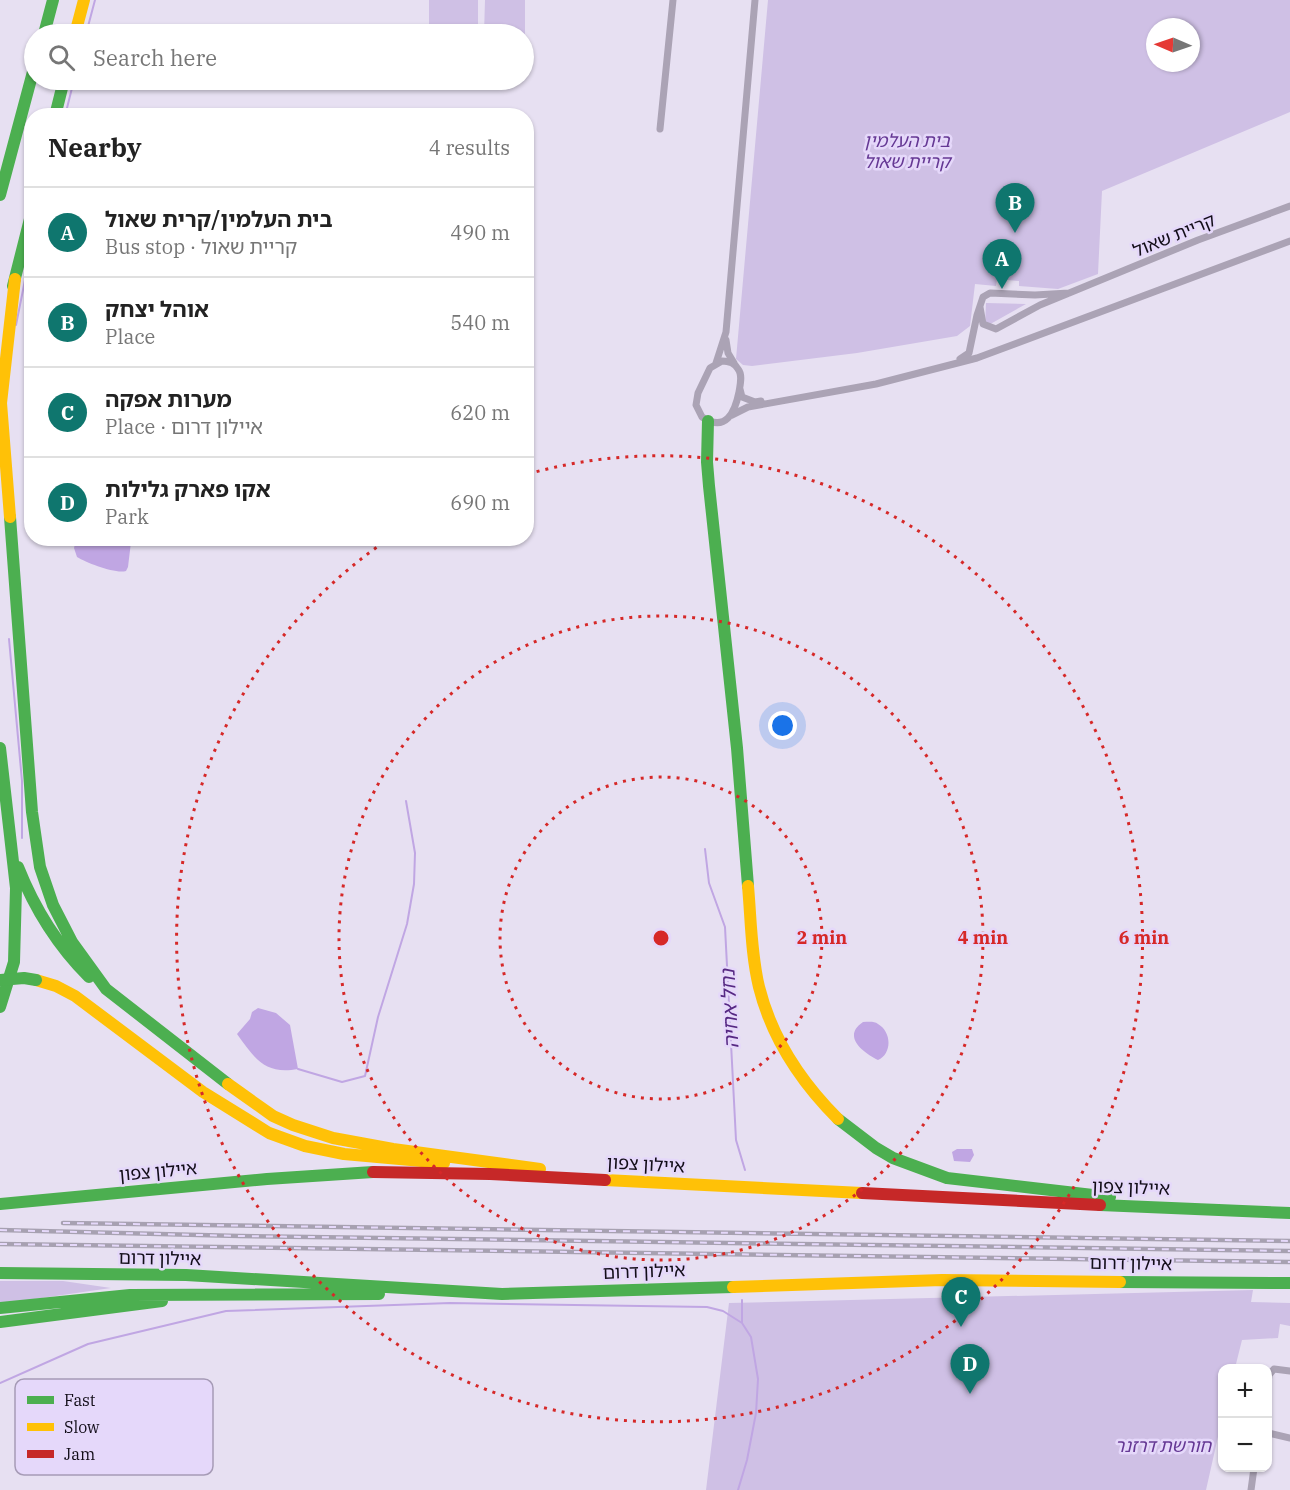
<!DOCTYPE html>
<meta charset="utf-8">
<style>
body{margin:0;font-family:"IBM Plex Serif","Noto Sans Hebrew",serif;background:#f2f2f2;color:#222}
.controls{position:absolute;right:18px;bottom:18px;display:grid;overflow:hidden;border-radius:12px;box-shadow:0 2px 4px #0004}
.controls button{width:54px;height:54px;display:grid;place-items:center;padding:0;border:0;border-bottom:2px solid #e0e0e0;background:#fff;color:#222;font:30px sans-serif}
.compass{position:absolute;left:1146px;top:18px;width:54px;height:54px;border-radius:50%;background:#fff;box-shadow:0 2px 4px #0004;rotate:272deg}
.you{position:absolute;left:783px;top:726px;width:21px;height:21px;margin:-15px;border:4px solid #fff;border-radius:50%;background:#1a73e8;box-shadow:0 0 0 9px #1a73e833}
.badge{display:grid;place-items:center;width:39px;height:39px;border-radius:50%;background:#0f766e;color:#fff;font-size:20px;font-weight:700}
.pin{position:absolute;translate:-50% -50px;filter:drop-shadow(0 2px 3px #0008)}
.pin::after{content:'';position:absolute;top:32px;width:21px;height:18px;background:inherit;clip-path:polygon(0 0,100% 0,50% 100%)}
.list{margin:0;padding:0;list-style:none}
h2{display:flex;justify-content:space-between;align-items:center;height:78px;margin:0;padding:0 24px;font-size:26px}
h2 small{font-size:20px;font-weight:400;color:#767676}
.list li{display:grid;grid-template-columns:39px 1fr auto;gap:18px;align-items:center;box-sizing:border-box;height:90px;padding:0 24px;border-top:2px solid #e0e0e0}
.list b{display:block;font-size:22px;white-space:nowrap}
.list p{margin:0;font-size:20px;white-space:nowrap;color:#767676}
.list em{font-size:20px;font-style:normal;color:#767676}
.icon{flex:none;width:33px;height:33px;fill:none;stroke:currentColor;stroke-width:2;stroke-linecap:round;stroke-linejoin:round}
.map{position:relative;flex:none;width:1290px;height:1490px;overflow:hidden}
.search{position:absolute;background:#fff;box-shadow:0 2px 4px #0004;left:24px;top:24px;width:510px;height:66px;display:flex;align-items:center;gap:15px;box-sizing:border-box;padding:0 21px;border-radius:33px;color:#767676;font-size:22px}
.panel{position:absolute;background:#fff;box-shadow:0 2px 4px #0004;left:24px;top:108px;width:510px;height:438px;border-radius:24px}
.map>svg:first-child{display:block}
.green{fill:#cfc0e5;fill-rule:evenodd}
.water{fill:#c0a6e3}
.lines{fill:none;stroke-linecap:round;stroke-linejoin:round}
.stream{stroke:#c0a6e3;stroke-width:2}
.street{stroke:#aba3b5;stroke-width:7}
.fast{stroke:#4caf50;stroke-width:12}
.slow{stroke:#ffc107;stroke-width:12}
.jam{stroke:#c62828;stroke-width:12}
.rail-casing{stroke:#a7a1b1;stroke-width:4.5}
.rail{stroke:#e5d8fa;stroke-width:2;stroke-dasharray:7;stroke-linecap:butt}
.fast-bridge{stroke:#4caf50;stroke-width:12}
.ring{fill:none;stroke:#d62828;stroke-width:3;stroke-dasharray:3 6}
.labels{text-anchor:middle;dominant-baseline:central;stroke-width:5;stroke-linejoin:round;paint-order:stroke}
.park-label{font-size:18px;font-style:italic;fill:#653894;stroke:#e5d8fa}
.street-label{font-size:18px;fill:#120d18;stroke:#e5d8fa}
.water-label{font-size:20px;font-style:italic;fill:#562883;stroke:#e5d8fa}
.key{fill:#e5d8fa;stroke:#a69bb6;stroke-width:1.5}
.key-label{font-size:16px;fill:#120d18}
.centre{fill:#d62828;stroke:#e5d8fa;stroke-width:3}
.ring-label{font-size:18px;text-anchor:middle;font-weight:bold;fill:#d62828;stroke:#e5d8fa;stroke-width:5;stroke-linejoin:round;paint-order:stroke}
</style>
<div class="map">
<svg width="1290" height="1490" viewBox="0 0 1290 1490">
<rect width="100%" height="100%" fill="#e7e0f2"/>
<path class="green" d="M429,0H478V34H429Z
M485,0H525V38L524,34H484Z
M768,0H1290V112L1102,191L1098,274L1058,289L1019,286V281L997,279L996,286L975,284L970,326L957,336L857,353L752,366L743,365L736,359ZM1155,27H1191V63H1155Z
M986,303L1026,304L985,327Z
M0,1281H63L111,1288L0,1304Z
M1253,1290L1251,1302L1290,1303V1326L1280,1324L1278,1338L1242,1340L1235,1368H1222V1419L1206,1490H706L729,1303Z"/>
<path class="water" d="M76,539H128L131,542L128,567L126,571C115,574 87,563 77,557L74,548Z
M258,1008L276,1013L290,1025L298,1069C265,1075 255,1059 237,1034L250,1019L252,1012Z
M863,1022C869,1022 874,1021 878,1024C892,1032 892,1054 878,1060C862,1052 842,1036 863,1022Z
M957,1149H972L974,1155L970,1162L954,1161L952,1152Z"/>
<g class="lines">
<path class="stream" d="M86,34L95,0
M65,116L74,80
M16,325L32,245
M9,639L22,781V838
M705,849L709,883L725,927L736,1140L745,1170
M298,1069L342,1082L365,1076L378,1017L407,924L414,884L415,853L406,801
M0,1383L88,1344L226,1311L450,1303L707,1307L723,1311L742,1323
M738,1490L747,1460L756,1413L758,1379L751,1337L742,1323V1300"/>
<path class="street" d="M660,129L673,0
M980,307L983,324L996,329L1040,305L1198,240L1290,206
M726,340L728,353L734,363
M960,359L969,353L977,315L983,297L990,293L1035,295L1069,293
M722,361C728,361 735,363 738,369C743,375 740,385 739,392C735,412 726,433 702,417L696,405L698,393L710,368Z
M716,363L726,332L755,0
M740,389L742,397L755,402L761,401
M732,415L748,407L876,384L977,358L1290,241
M1268,1383L1269,1375L1274,1369L1290,1371
M1268,1433L1290,1438
M1251,1490L1254,1468"/>
<path class="fast" d="M44,34L53,0
M55,116L64,80
M0,195L34,68
M13,286L32,211
M708,421L707,462L709,486L737,748L748,886
M10,517L32,812L40,867L53,905L72,942L106,989L228,1084
M0,748L16,888L14,962L0,1007
M18,867C35,910 57,945 89,977
M838,1119L876,1148L893,1158L947,1178L1110,1197
M0,1204L267,1179L373,1172
M1100,1205L1290,1213
M0,1273L186,1275L502,1294L733,1287
M1120,1282L1290,1283
M0,1308L130,1295L379,1294
M0,1322L162,1301"/>
<path class="slow" d="M75,34L84,0
M10,517L1,403L15,279
M748,886C751,919 751,954 759,987C772,1039 801,1082 838,1119
M36,980L56,986L75,996L203,1092L269,1133L305,1146L344,1154L444,1163
M228,1084L273,1116L293,1125L333,1138L393,1149L540,1169
M605,1180L862,1193
M733,1287L942,1280L1120,1282"/>
<path class="jam" d="M373,1172L490,1174L605,1180
M862,1193L1100,1205"/>
<g class="rail-casing">
<path id="rail" d="M63,1223L1290,1241
M0,1230L239,1236L1290,1251
M0,1244L1290,1262"/>
</g>
<use href="#rail" class="rail"/>
<path class="fast-bridge" d="M0,980L24,978L36,980"/>
</g>
<g class="ring">
<circle cx="661" cy="938" r="161"/>
<circle cx="661" cy="938" r="322"/>
<path d="M528 474A483 483 0 1 1 387 540"/>
</g>
<g class="labels">
<g class="park-label">
<text x="907" y="140">בית העלמין<tspan x="907" dy="21">קריית שאול</tspan></text>
<text x="1163" y="1445">חורשת דרזנר</text>
</g>
<g class="street-label">
<text transform="translate(1174 235) rotate(-22)">קריית שאול</text>
<text transform="translate(646 1164) rotate(3)">איילון צפון</text>
<text transform="translate(158 1171) rotate(-5)">איילון צפון</text>
<text transform="translate(1131 1187) rotate(2)">איילון צפון</text>
<text transform="translate(160 1258) rotate(1)">איילון דרום</text>
<text transform="translate(1131 1263) rotate(1)">איילון דרום</text>
<text transform="translate(644 1271) rotate(-2)">איילון דרום</text>
</g>
<g class="water-label">
<text transform="translate(729 1009) rotate(-93)">נחל אחיה</text>
</g>
</g>
<rect x="15" y="1379" width="198" height="96" rx="9" class="key"/>
<rect x="27" y="1396" width="27" height="8" fill="#4caf50"/>
<rect x="27" y="1423" width="27" height="8" fill="#ffc107"/>
<rect x="27" y="1450" width="27" height="8" fill="#c62828"/>
<g class="key-label">
<text x="64" y="1406">Fast</text>
<text x="64" y="1433">Slow</text>
<text x="64" y="1460">Jam</text>
</g>
<circle cx="661" cy="938" r="9" class="centre"/>
<g class="ring-label">
<text x="822" y="944">2 min</text>
<text x="983" y="944">4 min</text>
<text x="1144" y="944">6 min</text>
</g>
</svg>
<div class="controls">
<button>+</button>
<button>−</button>
</div>
<svg class="compass" viewBox="-18 -18 36 36"><path d="M0-13l5 13h-10z" fill="#e53935"/><path d="M0 13l5-13h-10z" fill="#767676"/></svg>
<div class="you"></div>
<div class="pin badge" style="left:1002px;top:289px">A</div>
<div class="pin badge" style="left:1015px;top:233px">B</div>
<div class="pin badge" style="left:961px;top:1327px">C</div>
<div class="pin badge" style="left:970px;top:1394px">D</div>
<div class="search"><svg class="icon" aria-label="search" viewBox="0 0 24 24"><circle cx="10" cy="10" r="6"/><path d="M15 15l6 6"/></svg>Search here</div>
<section class="panel">
<h2>Nearby<small>4 results</small></h2>
<ul class="list">
<li><span class="badge">A</span><div><b>בית העלמין/קרית שאול</b><p>Bus stop · קריית שאול</p></div><em>490 m</em></li>
<li><span class="badge">B</span><div><b>אוהל יצחק</b><p>Place</p></div><em>540 m</em></li>
<li><span class="badge">C</span><div><b>מערות אפקה</b><p>Place · איילון דרום</p></div><em>620 m</em></li>
<li><span class="badge">D</span><div><b>אקו פארק גלילות</b><p>Park</p></div><em>690 m</em></li>
</ul>
</section>
</div>
